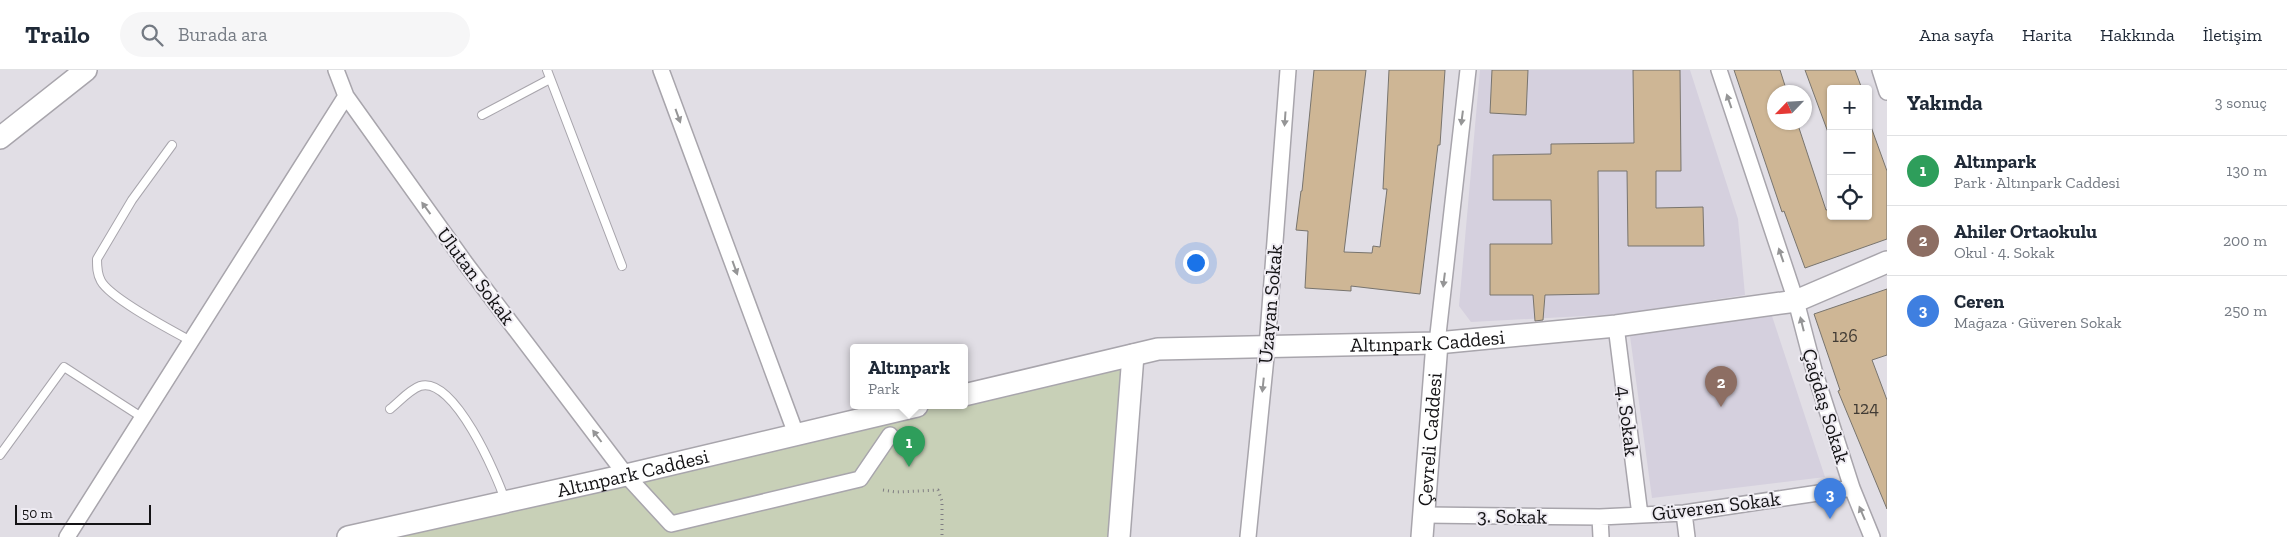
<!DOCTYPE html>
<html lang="tr">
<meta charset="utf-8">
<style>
body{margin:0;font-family:"Zilla Slab",serif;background:#f6f6f7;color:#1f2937}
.controls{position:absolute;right:15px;top:15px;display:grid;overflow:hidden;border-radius:5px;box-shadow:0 1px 4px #0004}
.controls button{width:45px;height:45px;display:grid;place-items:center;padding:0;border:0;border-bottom:1px solid #e0e1e3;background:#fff;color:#1f2937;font:25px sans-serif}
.compass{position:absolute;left:1767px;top:15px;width:45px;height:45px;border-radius:50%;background:#fff;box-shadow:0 1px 4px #0004;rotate:245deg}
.scale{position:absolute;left:15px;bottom:12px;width:136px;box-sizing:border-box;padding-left:5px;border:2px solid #141315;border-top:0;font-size:14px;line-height:18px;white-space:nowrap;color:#141315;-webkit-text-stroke:4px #eeebf2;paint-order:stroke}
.you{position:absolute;left:1195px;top:192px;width:18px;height:18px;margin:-12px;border:4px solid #fff;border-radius:50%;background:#1a73e8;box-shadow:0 0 0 8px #1a73e833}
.badge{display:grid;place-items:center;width:32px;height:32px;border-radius:50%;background:#2563eb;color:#fff;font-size:16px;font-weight:700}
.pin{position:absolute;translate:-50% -41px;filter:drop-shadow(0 1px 2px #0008)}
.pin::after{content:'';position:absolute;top:26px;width:18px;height:15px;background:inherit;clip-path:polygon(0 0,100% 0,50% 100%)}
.popup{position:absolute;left:850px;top:274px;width:118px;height:65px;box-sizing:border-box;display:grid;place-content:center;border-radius:5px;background:#fff;filter:drop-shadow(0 1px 4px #0005);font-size:16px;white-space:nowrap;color:#747a83}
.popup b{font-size:19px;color:#1f2937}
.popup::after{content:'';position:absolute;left:50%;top:100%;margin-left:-10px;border:10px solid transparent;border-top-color:#fff}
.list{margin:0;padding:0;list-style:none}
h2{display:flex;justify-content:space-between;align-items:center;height:65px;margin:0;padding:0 20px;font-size:21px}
h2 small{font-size:16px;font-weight:400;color:#747a83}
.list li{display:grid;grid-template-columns:32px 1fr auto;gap:15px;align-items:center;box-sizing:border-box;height:70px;padding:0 20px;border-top:1px solid #e0e1e3}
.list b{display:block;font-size:19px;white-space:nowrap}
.list p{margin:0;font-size:16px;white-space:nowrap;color:#747a83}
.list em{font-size:16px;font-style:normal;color:#747a83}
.icon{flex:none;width:28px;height:28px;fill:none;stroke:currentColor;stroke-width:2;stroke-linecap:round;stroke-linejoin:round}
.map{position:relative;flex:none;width:1887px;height:467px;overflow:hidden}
header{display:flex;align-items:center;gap:30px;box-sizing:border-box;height:70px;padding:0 25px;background:#fff;border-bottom:1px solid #e0e1e3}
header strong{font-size:24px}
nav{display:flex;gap:28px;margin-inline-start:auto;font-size:18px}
.search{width:350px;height:45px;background:#f6f6f7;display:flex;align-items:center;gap:12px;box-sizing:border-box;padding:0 18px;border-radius:28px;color:#747a83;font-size:19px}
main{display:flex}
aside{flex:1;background:#fff}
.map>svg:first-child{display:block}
.built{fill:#d5d0de}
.green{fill:#c8d0b7}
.building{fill:#ceb695;stroke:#78746e}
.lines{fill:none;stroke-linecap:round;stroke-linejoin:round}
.lane-casing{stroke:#a8a5ac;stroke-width:10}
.street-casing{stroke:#a8a5ac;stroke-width:18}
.secondary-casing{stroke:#a8a5ac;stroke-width:24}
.path{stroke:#807e83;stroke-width:3;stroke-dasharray:1 4;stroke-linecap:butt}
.lane{stroke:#fff;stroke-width:8}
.street{stroke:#fff;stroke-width:15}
.secondary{stroke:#fff;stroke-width:21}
.oneway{fill:#959596}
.labels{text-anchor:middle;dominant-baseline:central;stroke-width:4;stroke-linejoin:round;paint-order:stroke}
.number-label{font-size:18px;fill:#423c35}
.street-label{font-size:20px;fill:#141315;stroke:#eeebf2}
</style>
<header>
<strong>Trailo</strong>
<div class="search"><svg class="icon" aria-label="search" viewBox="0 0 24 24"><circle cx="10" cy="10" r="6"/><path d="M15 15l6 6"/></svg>Burada ara</div>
<nav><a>Ana sayfa</a><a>Harita</a><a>Hakkında</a><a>İletişim</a></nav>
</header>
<main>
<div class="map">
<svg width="1887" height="467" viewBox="0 0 1887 467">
<rect width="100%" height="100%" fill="#e1dee5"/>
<path class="built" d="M1480,0H1690L1738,149L1745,225L1621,244L1471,252L1459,236Z
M1771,243L1825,407L1652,428L1630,266Z"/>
<path class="green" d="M1133,285L1119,467H348L917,336H964V325Z"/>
<path class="building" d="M1314,0H1366L1344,182L1372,183L1373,176L1380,177L1387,119H1383L1389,0H1445L1440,75H1438L1420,224L1351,216V221L1305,218L1308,161L1296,160L1301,121H1302Z
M1492,0H1528L1526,45L1490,43Z
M1633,0H1680L1681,101H1656V138L1703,137L1704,176H1628L1627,101H1598L1599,224L1545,225L1543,250L1535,251L1533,225H1490V174H1552L1551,130H1493V85L1551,84V74L1634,73Z
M1734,0H1780L1787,22H1774V52H1797L1826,140L1831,139V146H1868V54H1870L1887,101V169L1805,198L1784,141L1782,142Z
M1805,0H1855L1862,19H1831V65H1829Z
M1887,219V285L1872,290L1887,330V439L1838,321L1840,320L1814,244Z"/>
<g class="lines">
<g class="lane-casing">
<path id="lane" d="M547,0L622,196
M482,45L550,9
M172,75L132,130L97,189C97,197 97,204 101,211C111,229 171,260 191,271
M390,339C399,332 409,320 420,316C454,305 497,406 505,430
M0,385L64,297L143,348"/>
</g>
<g class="street-casing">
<path id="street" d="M336,0L346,26L466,194L626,405L671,454L860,409L890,365
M661,0L796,364
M1719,0L1796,231L1814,300L1852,418L1872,467
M1880,0L1887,22
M1616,256L1640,445
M1437,273L1468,0
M1684,443L1687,467
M1425,445L1600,447L1684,443L1852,418
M1600,447L1601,467
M67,467L346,26
M1248,467L1267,277L1288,0"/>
</g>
<g class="secondary-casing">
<g id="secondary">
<path d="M0,68L86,0"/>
<path id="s1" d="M964,325L1158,279L1437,273L1616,256L1796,231L1887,192"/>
<path id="s2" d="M348,467L626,405L917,336"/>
<path d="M1119,467L1133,285"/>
<path id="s3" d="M1422,467L1437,273"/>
</g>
</g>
<path class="path" d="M883,420L896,422L938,420L942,431V467"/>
<use href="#lane" class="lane"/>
<use href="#street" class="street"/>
<use href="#secondary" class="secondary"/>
</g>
<defs><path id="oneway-solid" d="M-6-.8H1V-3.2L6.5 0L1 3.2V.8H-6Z" transform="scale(1.25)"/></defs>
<g class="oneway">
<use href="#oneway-solid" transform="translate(1729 31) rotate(-109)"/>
<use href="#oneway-solid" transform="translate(678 46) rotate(70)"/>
<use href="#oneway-solid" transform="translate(1462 48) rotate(97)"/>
<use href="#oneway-solid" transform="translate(1285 49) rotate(94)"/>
<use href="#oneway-solid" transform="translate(426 138) rotate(-126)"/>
<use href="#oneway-solid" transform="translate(1781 185) rotate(-109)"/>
<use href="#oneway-solid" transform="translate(735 198) rotate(70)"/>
<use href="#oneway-solid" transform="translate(1444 210) rotate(97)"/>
<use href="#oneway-solid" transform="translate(1802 254) rotate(-104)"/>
<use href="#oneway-solid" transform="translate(1263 315) rotate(96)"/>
<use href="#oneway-solid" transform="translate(597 366) rotate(-127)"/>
<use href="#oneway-solid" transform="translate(1862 443) rotate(-113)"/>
</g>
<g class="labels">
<g class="number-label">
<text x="1845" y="266">126</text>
<text x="1866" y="338">124</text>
</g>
<g class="street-label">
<text transform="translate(476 206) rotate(53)">Ulutan Sokak</text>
<text transform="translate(1270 234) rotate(-85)">Uzayan Sokak</text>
<text stroke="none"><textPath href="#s1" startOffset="469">Altınpark Caddesi</textPath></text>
<text transform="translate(1826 336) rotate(73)">Çağdaş Sokak</text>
<text transform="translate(1628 351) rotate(83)">4. Sokak</text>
<text stroke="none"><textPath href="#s3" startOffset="98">Çevreli Caddesi</textPath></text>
<text stroke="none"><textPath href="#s2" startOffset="292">Altınpark Caddesi</textPath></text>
<text transform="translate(1716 436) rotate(-7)">Güveren Sokak</text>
<text transform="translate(1512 446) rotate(1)">3. Sokak</text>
</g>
</g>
</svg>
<div class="controls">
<button>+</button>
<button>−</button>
<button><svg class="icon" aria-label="locate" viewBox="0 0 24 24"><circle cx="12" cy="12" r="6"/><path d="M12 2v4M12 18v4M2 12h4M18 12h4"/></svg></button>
</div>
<svg class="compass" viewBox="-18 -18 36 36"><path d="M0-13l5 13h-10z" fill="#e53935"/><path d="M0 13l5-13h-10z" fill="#747a83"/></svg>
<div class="scale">50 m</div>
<div class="you"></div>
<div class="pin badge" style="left:909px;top:397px;background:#2e9e5b">1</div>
<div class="popup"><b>Altınpark</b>Park</div>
<div class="pin badge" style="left:1721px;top:337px;background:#8d6e63">2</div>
<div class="pin badge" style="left:1830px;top:449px;background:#3f7fe0">3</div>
</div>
<aside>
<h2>Yakında<small>3 sonuç</small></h2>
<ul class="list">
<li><span class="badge" style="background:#2e9e5b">1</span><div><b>Altınpark</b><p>Park · Altınpark Caddesi</p></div><em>130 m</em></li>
<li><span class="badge" style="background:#8d6e63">2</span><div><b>Ahiler Ortaokulu</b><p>Okul · 4. Sokak</p></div><em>200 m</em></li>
<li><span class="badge" style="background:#3f7fe0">3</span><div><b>Ceren</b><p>Mağaza · Güveren Sokak</p></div><em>250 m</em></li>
</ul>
</aside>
</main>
